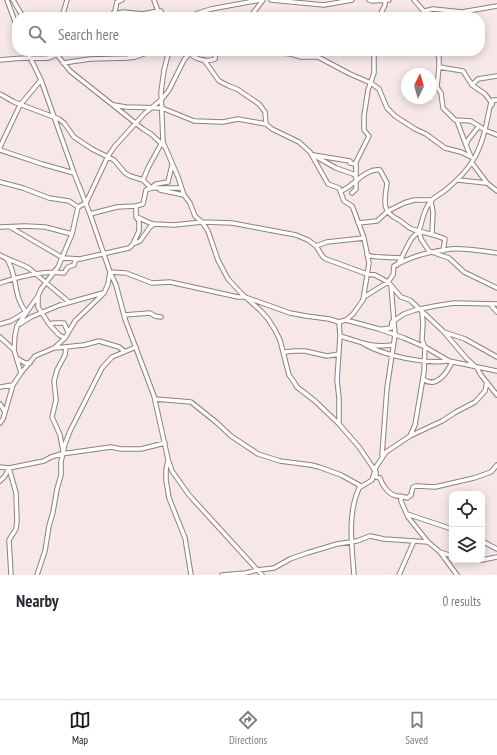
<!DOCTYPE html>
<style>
body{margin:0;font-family:"PT Sans Narrow",sans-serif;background:#f7f7f7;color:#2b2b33}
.controls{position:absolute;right:12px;bottom:12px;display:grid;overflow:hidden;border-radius:8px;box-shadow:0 2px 10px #0003}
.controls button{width:36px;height:36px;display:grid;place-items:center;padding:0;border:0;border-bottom:1px solid #e1e1e2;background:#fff;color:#2b2b33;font:20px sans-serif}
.compass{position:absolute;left:401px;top:68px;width:36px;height:36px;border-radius:50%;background:#fff;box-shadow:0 2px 10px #0003;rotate:5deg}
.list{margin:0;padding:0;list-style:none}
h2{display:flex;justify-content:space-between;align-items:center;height:52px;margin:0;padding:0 16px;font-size:17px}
h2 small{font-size:13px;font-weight:400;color:#7c7c81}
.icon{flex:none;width:22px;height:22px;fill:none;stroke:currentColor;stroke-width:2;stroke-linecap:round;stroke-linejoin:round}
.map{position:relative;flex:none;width:497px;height:575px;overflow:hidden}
.search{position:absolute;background:#fff;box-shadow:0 2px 10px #0003;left:12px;right:12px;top:12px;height:44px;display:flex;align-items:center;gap:10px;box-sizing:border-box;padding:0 14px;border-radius:16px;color:#7c7c81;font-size:15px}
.sheet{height:124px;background:#fff}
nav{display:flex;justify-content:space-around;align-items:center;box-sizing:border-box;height:56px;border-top:1px solid #e1e1e2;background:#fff;font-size:11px;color:#7c7c81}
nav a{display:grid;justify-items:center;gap:2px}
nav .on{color:#111827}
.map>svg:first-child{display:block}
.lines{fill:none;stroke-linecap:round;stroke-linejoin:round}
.minor-casing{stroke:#8f8080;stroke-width:5.5}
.minor{stroke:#fff;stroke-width:3.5}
</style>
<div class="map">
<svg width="497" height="575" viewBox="0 0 497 575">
<rect width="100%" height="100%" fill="#f7e7e7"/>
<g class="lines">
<g class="minor-casing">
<path id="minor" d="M7,0L17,27
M13,0L23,17
M154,0L158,11H161L163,17
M271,0L324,5L352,0
M369,0L372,1L389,0
M414,0L429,17
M425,11L433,9L462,12L497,6
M113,14L123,12L143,14L158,11
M62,17L67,0
M110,17L115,11L117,2L122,0
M186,17L211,9L260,0
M250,17L263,0
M379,17L385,5V0
M27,51L41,80L74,173L90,214L110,272L116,285L125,319L154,396L168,459L172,471L189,495L262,575
M54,51L70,71L143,129L151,134L164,146
M169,51L164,70L161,92L163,142L178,177L184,195L190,203L195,216L202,222L208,231L218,260L228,279L241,293L261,311L268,319L275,330L280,340L289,375L294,382L297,387L315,401L339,424
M191,51L190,53C195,60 207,62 215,59L216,51
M263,51L291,54L301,57H318L350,74L371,83L379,89L387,108L395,116L415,129L426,134L445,148L461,152L471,157
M435,51L439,57V67
M0,60C10,59 19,58 29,58C46,58 47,61 62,51
M63,63L90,59L128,58L135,57L152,51
M497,76L478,79L472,85L485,94L491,102L485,130L497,135
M0,94L14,102L59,119L64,123L74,137L92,149L114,160L125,173L130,176L143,180L151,188
M114,105L126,107L162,108L194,121L223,122L238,119L266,124
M492,105L493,100H497
M457,121L466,145
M0,147L20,105L41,80
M0,150L42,164L74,173
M471,157L466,145L468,140L479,126
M472,163L487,183L497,191
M355,164L350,163V161L313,155L336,168L353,174L356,176
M172,165L168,182L156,184L151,188H181
M143,180L148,168L161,144
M458,180L486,183
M0,182L23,188L49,198L69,201L78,207
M160,190L184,195
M341,191C354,186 365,168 380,170L387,183C385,200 380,211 399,220C404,223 407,227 412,229C423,233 435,234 445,239L443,251
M352,193L356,189V162L369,136L364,130V116L368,90L374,73V51
M431,201L433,212L432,233
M136,206L143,204L146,190L152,188
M137,217C143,219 147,223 154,224
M358,223L377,221L388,211L404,203L414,200H431
M0,227L25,226L45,227L72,234
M10,227L63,258L80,259L129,248L133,244L139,231V221L136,217V206L117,207L90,214
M419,231L421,239L429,251L449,258L464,272L497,288
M133,244L140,241L150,227L154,224L174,225L202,222L232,223L296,235L308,240L316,246L323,257L326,259L367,274L375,275L388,282L401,297L410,300L444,332L466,358L477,368L481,375L497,395
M316,246L327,242L364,238
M0,255C10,261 21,263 30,269L69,302
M367,255C373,258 394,257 402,258
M7,259C18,276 13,297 26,312
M397,265C403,257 406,247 412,238C414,236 416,234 418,232C423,223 422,211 431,201C435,196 443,193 448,188C469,170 478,157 485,130L471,121L455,120L443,108L441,93L437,87L439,67L463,71L472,85
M0,283C18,277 46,270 64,273L68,267L74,265L75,261L78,259
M38,296V307L49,324L54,323H64L68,332
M364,297L388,282L393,275L394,266C410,257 432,251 451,249C466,248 482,251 497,253
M490,304L497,312
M124,315L150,313L155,316L161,317
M346,320L379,329L404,338L425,347L449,361L497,371
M339,322L340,336L337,380L339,398V424L359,447L376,472V477L380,478C382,485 389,495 397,496C401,497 403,496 407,498L411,495L413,487L416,486L435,487L474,478L491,472L497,465
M0,324L11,321L24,313
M20,324L31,317L60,305L103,293
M49,324L59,335L65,338
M382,329L391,328L392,322L404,314L415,310L435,306L454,303L497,304
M444,332L465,339L497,357
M340,336C361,342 370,348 393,345
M0,337L14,350
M364,344C385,356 424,364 448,361
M55,348L84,345L99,341L119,347L124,351
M284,352L295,351H305L327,356L339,354
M18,359L25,363H30
M21,373L14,350L15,335L17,326L38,296L41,289L58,267L72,234L78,207L86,203L108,156L115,146L144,114L162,99L169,90L184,60L190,53L184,51
M423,379C436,389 447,373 452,362
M0,387L13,385
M155,399L191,402L216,422L231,436L258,454L280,461L311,465L319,467L341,475L361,486
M0,404L5,412
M0,423L3,419L13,385L21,373L35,356L54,348L65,338L75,321L104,293L108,284L110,272L126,273L152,283L170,282L238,297H245L290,313L306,316L329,319L339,322L346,320L353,314L363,300L369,263L364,238L353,208L352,206L344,201L339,188L328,184L310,152L299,142L272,129L266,124L265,112L259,104L237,89L229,86L219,81L204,60
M410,436L415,425L424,372L425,347L422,340L423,323L422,312
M63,451L60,435L52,417L56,400L54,381L57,370L65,355L66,347
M382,455L387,388L395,335L391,285
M168,460L166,470V480L169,498L185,538L191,575
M0,467L9,468L44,461L51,457L61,454L111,447L121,449H141L165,443
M9,468L16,493L17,521L16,529L9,540L11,575
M0,481L5,476L9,468
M401,496V501L408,517L428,542L440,552L457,575
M407,514L452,529
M482,541L497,549
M440,552L452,556
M465,560H480
M482,560L497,557
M37,575L45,551L49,526L53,512L57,489L61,475V462L65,444L70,431L102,368L112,357L136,347
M222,575L246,573L257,570L274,568L290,559L307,553L337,544L357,541L370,536L384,539L428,542
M354,575C352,546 347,515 359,488L372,480L376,467L386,452L410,436L442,421L456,412L475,402L485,391L487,382
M399,575L414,541"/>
</g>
<use href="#minor" class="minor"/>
</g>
</svg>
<div class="controls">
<button><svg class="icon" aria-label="locate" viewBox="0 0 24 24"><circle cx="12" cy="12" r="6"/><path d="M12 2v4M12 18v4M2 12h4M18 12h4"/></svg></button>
<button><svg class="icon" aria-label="layers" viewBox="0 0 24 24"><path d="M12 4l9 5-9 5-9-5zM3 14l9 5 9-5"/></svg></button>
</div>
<svg class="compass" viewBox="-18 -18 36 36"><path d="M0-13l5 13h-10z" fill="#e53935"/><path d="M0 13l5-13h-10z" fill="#7c7c81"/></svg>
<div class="search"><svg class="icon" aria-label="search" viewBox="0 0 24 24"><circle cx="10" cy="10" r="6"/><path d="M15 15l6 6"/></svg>Search here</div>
</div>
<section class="sheet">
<h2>Nearby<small>0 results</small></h2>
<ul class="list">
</ul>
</section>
<nav>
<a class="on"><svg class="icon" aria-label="map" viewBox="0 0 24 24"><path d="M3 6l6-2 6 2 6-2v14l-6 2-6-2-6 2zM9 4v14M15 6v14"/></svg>Map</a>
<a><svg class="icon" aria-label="directions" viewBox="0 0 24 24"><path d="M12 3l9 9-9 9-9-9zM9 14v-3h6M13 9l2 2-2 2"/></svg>Directions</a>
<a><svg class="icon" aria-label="saved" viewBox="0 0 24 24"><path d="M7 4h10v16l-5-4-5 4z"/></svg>Saved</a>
</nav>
